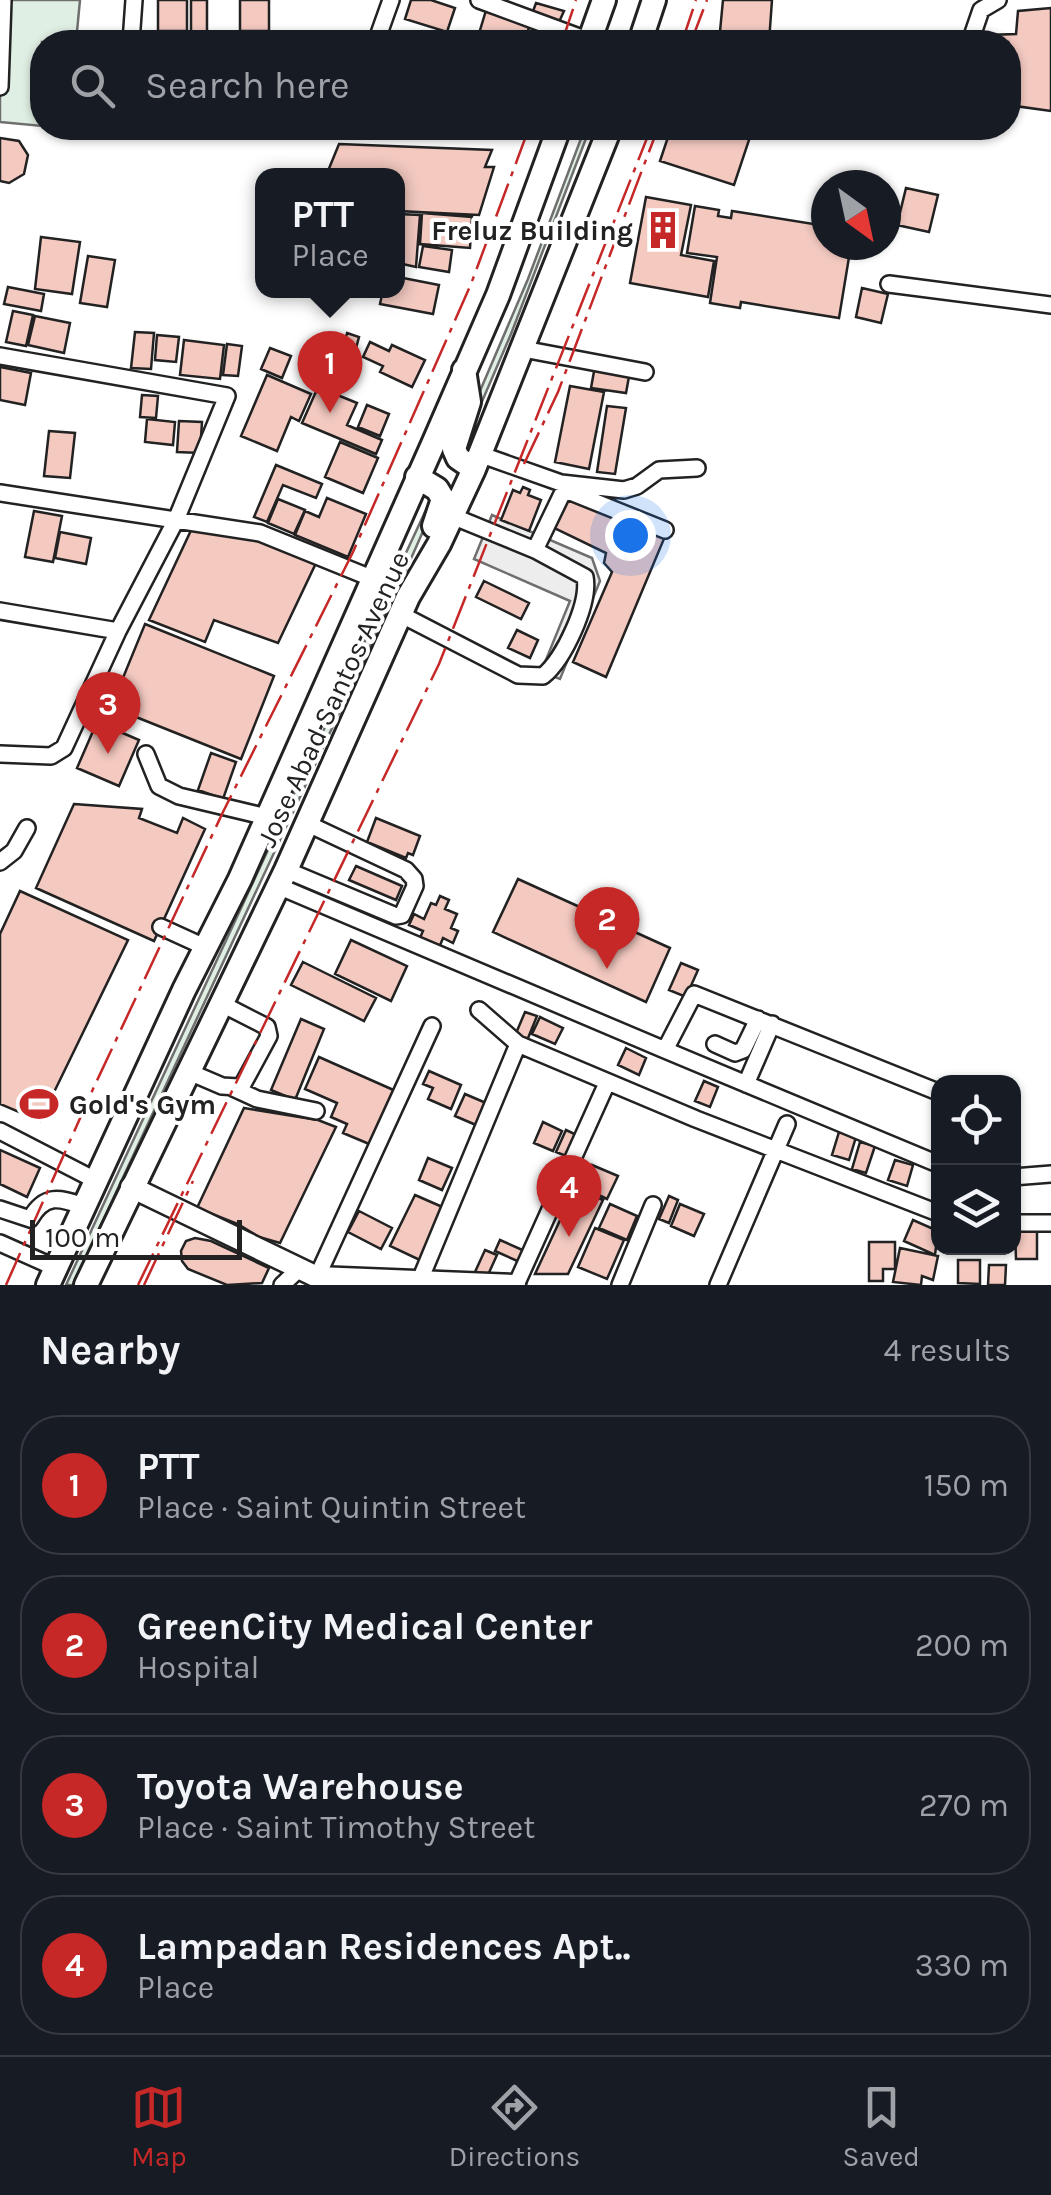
<!DOCTYPE html>
<meta charset="utf-8">
<style>
body{margin:0;font-family:Karla,sans-serif;background:#242831;color:#f1f3f6}
.controls{position:absolute;right:30px;bottom:30px;display:grid;overflow:hidden;border-radius:20px;box-shadow:0 2px 8px #0004}
.controls button{width:90px;height:90px;display:grid;place-items:center;padding:0;border:0;border-bottom:2px solid #363941;background:#171b24;color:#f1f3f6;font:50px sans-serif}
.compass{position:absolute;left:811px;top:170px;width:90px;height:90px;border-radius:50%;background:#171b24;box-shadow:0 2px 8px #0004;rotate:147deg}
.scale{position:absolute;left:30px;bottom:25px;width:212px;box-sizing:border-box;padding-left:10px;border:5px solid #222;border-top:0;font-size:28px;line-height:35px;white-space:nowrap;color:#222;-webkit-text-stroke:8px #fff;paint-order:stroke}
.you{position:absolute;left:630px;top:535px;width:35px;height:35px;margin:-25px;border:8px solid #fff;border-radius:50%;background:#1a73e8;box-shadow:0 0 0 15px #1a73e833}
.badge{display:grid;place-items:center;width:65px;height:65px;border-radius:50%;background:#c62828;color:#fff;font-size:32px;font-weight:700}
.pin{position:absolute;translate:-50% -82px;filter:drop-shadow(0 2px 5px #0008)}
.pin::after{content:'';position:absolute;top:52px;width:35px;height:30px;background:inherit;clip-path:polygon(0 0,100% 0,50% 100%)}
.popup{position:absolute;left:255px;top:168px;width:150px;height:130px;box-sizing:border-box;display:grid;place-content:center;border-radius:20px;background:#171b24;filter:drop-shadow(0 2px 8px #0005);font-size:32px;white-space:nowrap;color:#9ea1a6}
.popup b{font-size:38px;color:#f1f3f6}
.popup::after{content:'';position:absolute;left:50%;top:100%;margin-left:-20px;border:20px solid transparent;border-top-color:#171b24}
.list{margin:0;padding:0;list-style:none}
h2{display:flex;justify-content:space-between;align-items:center;height:130px;margin:0;padding:0 40px;font-size:42px}
h2 small{font-size:32px;font-weight:400;color:#9ea1a6}
.list li{display:grid;grid-template-columns:65px 1fr auto;gap:30px;align-items:center;box-sizing:border-box;height:140px;margin:0 20px 20px;padding:0 20px;border:2px solid #363941;border-radius:40px}
.list b{display:block;font-size:38px;white-space:nowrap}
.list p{margin:0;font-size:32px;white-space:nowrap;color:#9ea1a6}
.list em{font-size:32px;font-style:normal;color:#9ea1a6}
.icon{flex:none;width:55px;height:55px;fill:none;stroke:currentColor;stroke-width:2;stroke-linecap:round;stroke-linejoin:round}
.map{position:relative;flex:none;width:1051px;height:1285px;overflow:hidden}
.search{position:absolute;background:#171b24;box-shadow:0 2px 8px #0004;left:30px;right:30px;top:30px;height:110px;display:flex;align-items:center;gap:25px;box-sizing:border-box;padding:0 35px;border-radius:40px;color:#9ea1a6;font-size:38px}
.sheet{height:770px;background:#171b24}
nav{display:flex;justify-content:space-around;align-items:center;box-sizing:border-box;height:140px;border-top:2px solid #363941;background:#171b24;font-size:28px;color:#9ea1a6}
nav a{display:grid;justify-items:center;gap:5px}
nav .on{color:#c62828}
.map>svg:first-child{display:block}
.green{fill:#e0efe3;stroke:#6f6f6f;stroke-width:2.5}
.parking{fill:#ededed;stroke:#6f6f6f;stroke-width:2.5}
.building{fill:#f3c9c0;stroke:#222;stroke-width:2.5}
.lines{fill:none;stroke-linecap:round;stroke-linejoin:round}
.minor-casing{stroke:#222;stroke-width:20}
.major-casing{stroke:#222;stroke-width:25}
.highway-casing{stroke:#222;stroke-width:28}
.minor{stroke:#fff;stroke-width:15}
.major{stroke:#fff;stroke-width:20}
.highway{stroke:#fff;stroke-width:22}
.power{stroke:#c62828;stroke-width:2.5;stroke-dasharray:35 8 5 8;stroke-linecap:butt}
.labels{text-anchor:middle;dominant-baseline:central;stroke-width:8;stroke-linejoin:round;paint-order:stroke}
.poi-label{font-size:28px;font-weight:bold;fill:#222;stroke:#fff;text-anchor:end}
.street-label{font-size:28px;fill:#222;stroke:#fff}
</style>
<div class="map">
<svg width="1051" height="1285" viewBox="0 0 1051 1285">
<rect width="100%" height="100%" fill="#fff"/>
<path class="green" d="M0,0H80L76,42H42V126L0,122Z
M585,128H590L511,334L462,448L477,398L528,279Z
M431,499L436,502L413,554L73,1285H66Z"/>
<path class="parking" d="M492,515L592,558L600,581L560,679L541,672L570,601L474,559Z"/>
<path class="building" d="M158,0H187V31H158Z
M191,0H207V32H191Z
M240,0H269V31H240Z
M411,0H431L455,8L447,32L405,19Z
M723,0H772L769,42H719Z
M536,3L564,11L559,22L532,14Z
M487,7L531,22L524,42H496L478,37Z
M1051,8V111L1008,105V42H987V35L1016,34L1018,11Z
M271,34V42H239V35Z
M815,34L882,42H813Z
M671,128H753L734,185L660,161Z
M0,138L19,141L28,155L24,174L9,183L0,181Z
M339,144L492,150L485,167H494L479,215L398,211V175H320L321,171H328Z
M906,188L938,195L929,232L897,225Z
M646,197L691,205L681,255L714,261L708,297L630,283Z
M695,206L719,210L718,216L731,218L732,211L826,226V245H851L839,318L741,302L740,308L710,303L717,257L687,253Z
M422,213L472,217L470,248L420,244Z
M398,214L420,215L416,267L398,263Z
M41,237L80,242L72,294L35,289Z
M423,246L452,250L449,272L419,267Z
M88,256L115,260L107,307L80,303Z
M398,277L439,285L433,314L380,304L383,290H398Z
M8,287L44,294L41,311L4,304Z
M862,288L888,294L881,323L856,317Z
M13,311L33,315L26,346L6,342Z
M35,316L70,323L64,353L28,345Z
M135,332L154,333L151,369L131,368Z
M347,333L359,337L353,359L341,356Z
M157,335L179,337L176,362L155,360Z
M184,340L224,345L220,379L180,375Z
M370,342L389,351L392,345L425,360L412,387L380,372L383,366L363,357Z
M227,344L242,346L238,376L223,375Z
M270,348L291,356L282,378L261,369Z
M595,366L630,371L626,393L591,388Z
M0,367L31,373L25,405L0,400Z
M267,375L311,394L299,421L291,417L277,451L241,436Z
M570,386L604,392L589,469L555,462Z
M318,387L357,403L347,425L382,440L376,454L302,423Z
M142,395L158,396L156,418L140,417Z
M367,405L389,414L380,436L358,427Z
M607,406L626,408L615,474L597,472Z
M147,419L175,422L173,445L145,442Z
M179,421L202,422L200,453L177,452Z
M49,431L75,433L70,478L44,476Z
M340,442L378,458L363,493L325,477Z
M276,465L322,484L316,498L283,485L267,522L254,517Z
M523,487L530,490L528,495L541,500L529,531L501,520L513,490L520,493Z
M569,492L666,534L606,677L573,662L612,572L604,563L606,553L554,528Z
M327,498L366,514L348,557L295,535L305,511L319,517Z
M278,499L305,510L294,534L268,523Z
M34,511L62,516L53,562L25,557Z
M194,524L257,536L316,563L278,643L214,620L205,642L149,620Z
M60,532L91,538L86,564L55,558Z
M484,581L529,603L521,619L476,597Z
M145,624L274,676L241,759L111,707Z
M517,630L538,640L530,658L508,648Z
M97,722L139,740L119,786L77,768Z
M211,753L236,762L223,799L198,790Z
M74,804L142,809L139,818L177,833L183,818L205,829L154,941L36,888Z
M376,818L420,836L413,855L408,853L406,858L367,842Z
M356,866L402,886L396,900L349,880Z
M518,879L670,948L646,1002L493,932Z
M20,891L128,940L40,1121L0,1104V934Z
M440,896L449,900L445,909L457,914L451,928L458,931L453,943L443,938L439,948L419,940L423,931L409,925L414,914L424,919L431,903L436,905Z
M351,940L407,966L391,1001L335,974Z
M303,962L376,998L364,1021L291,985Z
M681,963L698,970L686,997L669,990Z
M525,1012L537,1016L526,1043L514,1038Z
M540,1017L563,1028L555,1044L532,1034Z
M301,1019L324,1029L295,1100L271,1090Z
M626,1048L646,1058L639,1075L618,1065Z
M319,1057L398,1092L374,1146L343,1133L347,1124L331,1117L337,1103L305,1089Z
M429,1071L461,1085L451,1109L428,1099L433,1088L423,1084Z
M704,1081L718,1087L710,1107L695,1101Z
M465,1094L486,1103L476,1125L455,1116Z
M244,1108L318,1120L336,1127L280,1243L259,1237L238,1224L197,1208Z
M543,1122L562,1131L553,1151L534,1143Z
M566,1130L581,1137L571,1158L556,1152Z
M839,1132L856,1137L849,1160L832,1155Z
M860,1142L875,1146L866,1173L852,1169Z
M0,1150L40,1168L27,1197L0,1184Z
M428,1158L452,1168L442,1190L419,1180Z
M895,1160L913,1165L907,1186L888,1180Z
M592,1165L618,1176L607,1199L582,1187Z
M575,1188L603,1200L568,1274H535Z
M415,1195L447,1209L422,1261L390,1246Z
M669,1196L678,1200L669,1223L659,1219Z
M610,1204L637,1216L627,1240L599,1228Z
M680,1204L704,1214L694,1236L671,1226Z
M359,1211L392,1228L381,1249L348,1232Z
M913,1220L938,1231L935,1255L904,1241Z
M595,1228L624,1240L607,1279L578,1267Z
M1015,1230H1037V1259H1016Z
M195,1238L211,1241L269,1268L262,1283L227,1285L188,1269L182,1261L181,1251L186,1241Z
M500,1240L527,1252L522,1263L495,1251Z
M869,1242H895V1269H883V1281H869Z
M900,1248L938,1256L933,1280L922,1276L921,1285L893,1282Z
M485,1250L497,1255L487,1277L475,1272Z
M958,1260H980V1284L958,1283Z
M989,1265H1006L1005,1285H988Z"/>
<g class="lines">
<g class="minor-casing">
<path id="minor" d="M479,0L590,41
M131,42L134,0
M376,42L391,0
M970,42L981,10L998,0
M0,87L3,0
M349,130V128
M889,284L1051,305
M523,349L645,372
M0,356L227,396L176,520L118,631L64,748L51,756L0,754
M479,454L561,483L624,490L637,486L659,470L697,468
M0,493L260,533L371,578
M535,550L562,494L568,491L665,530
M0,611L118,631
M400,614L518,675L543,676C564,659 590,603 585,577L535,550L452,516
M146,754L159,786L179,796L267,817
M0,862L14,851L27,828
M286,870L396,916L402,915L415,886L414,879L406,870L306,823
M278,886L665,1050L694,994L938,1092
M161,927L207,948
M479,1010L518,1044L696,1119L938,1213
M715,1044L735,1053L743,1050L758,1019
M665,1050L938,1164
M187,1071L222,1086L238,1087L243,1084L269,1036L267,1027L220,1003
M746,1084L772,1024
M233,1088L257,1099L316,1111
M0,1131L95,1180
M1014,1177L1051,1174
M0,1209L30,1219C45,1193 59,1198 84,1206
M1014,1223H1051
M0,1243L56,1268
M317,1277L432,1026
M420,1280L518,1044
M282,1285L298,1270
M516,1285L607,1083
M620,1285L653,1205
M718,1285L787,1124"/>
</g>
<g class="major-casing">
<path id="major" d="M131,1187L317,1277L515,1285"/>
</g>
<g class="highway-casing">
<path id="highway" d="M589,42L604,0
M640,42L654,0
M464,370L469,402L454,449L458,458L474,469
M417,477L437,489L443,499L434,526
M48,1285L184,990L240,879L434,442L498,295L559,128
M86,1285L286,870L408,597L439,544L474,469L610,128"/>
</g>
<use href="#minor" class="minor"/>
<use href="#major" class="major"/>
<use href="#highway" class="highway"/>
<path class="power" d="M562,42L576,0
M682,42L696,0
M691,42L707,0
M524,464L558,392L658,128
M6,1285L93,1089L223,812L353,552L471,284L529,128
M138,1285L439,664L651,128
M144,1285L193,1181"/>
</g>
<defs>
<g id="building-bare" transform="scale(3)"><path d="M-4-6H4V6H1V3H-1V6H-4ZM-2.5-4.3h1.7v1.8h-1.7ZM.8-4.3h1.7v1.8H.8ZM-2.5-1h1.7V.8h-1.7ZM.8-1h1.7V.8H.8Z" fill="#c62828" stroke="#fff" stroke-width="2.5" paint-order="stroke"/></g>
<g id="stadium-bare" transform="scale(3)"><path d="M0-5a6.5 5 0 1 0 0 10a6.5 5 0 1 0 0-10ZM-3.5-1.8h7v3.6h-7Z" fill="#c62828" stroke="#fff" stroke-width="2.5" paint-order="stroke"/></g>
</defs>
<g fill-rule="evenodd">
<use href="#building-bare" x="663" y="230"/>
<use href="#stadium-bare" x="39" y="1104"/>
</g>
<g class="labels">
<g class="poi-label">
<text x="633" y="230">Freluz Building</text>
<text x="69" y="1104" text-anchor="start">Gold's Gym</text>
</g>
<g class="street-label">
<text transform="translate(333 699) rotate(-65)">Jose Abad Santos Avenue</text>
</g>
</g>
</svg>
<div class="controls">
<button><svg class="icon" aria-label="locate" viewBox="0 0 24 24"><circle cx="12" cy="12" r="6"/><path d="M12 2v4M12 18v4M2 12h4M18 12h4"/></svg></button>
<button><svg class="icon" aria-label="layers" viewBox="0 0 24 24"><path d="M12 4l9 5-9 5-9-5zM3 14l9 5 9-5"/></svg></button>
</div>
<svg class="compass" viewBox="-18 -18 36 36"><path d="M0-13l5 13h-10z" fill="#e53935"/><path d="M0 13l5-13h-10z" fill="#9ea1a6"/></svg>
<div class="scale">100 m</div>
<div class="you"></div>
<div class="pin badge" style="left:330px;top:413px">1</div>
<div class="popup"><b>PTT</b>Place</div>
<div class="pin badge" style="left:607px;top:969px">2</div>
<div class="pin badge" style="left:108px;top:754px">3</div>
<div class="pin badge" style="left:569px;top:1237px">4</div>
<div class="search"><svg class="icon" aria-label="search" viewBox="0 0 24 24"><circle cx="10" cy="10" r="6"/><path d="M15 15l6 6"/></svg>Search here</div>
</div>
<section class="sheet">
<h2>Nearby<small>4 results</small></h2>
<ul class="list">
<li><span class="badge">1</span><div><b>PTT</b><p>Place · Saint Quintin Street</p></div><em>150 m</em></li>
<li><span class="badge">2</span><div><b>GreenCity Medical Center</b><p>Hospital</p></div><em>200 m</em></li>
<li><span class="badge">3</span><div><b>Toyota Warehouse</b><p>Place · Saint Timothy Street</p></div><em>270 m</em></li>
<li><span class="badge">4</span><div><b>Lampadan Residences Apt..</b><p>Place</p></div><em>330 m</em></li>
</ul>
</section>
<nav>
<a class="on"><svg class="icon" aria-label="map" viewBox="0 0 24 24"><path d="M3 6l6-2 6 2 6-2v14l-6 2-6-2-6 2zM9 4v14M15 6v14"/></svg>Map</a>
<a><svg class="icon" aria-label="directions" viewBox="0 0 24 24"><path d="M12 3l9 9-9 9-9-9zM9 14v-3h6M13 9l2 2-2 2"/></svg>Directions</a>
<a><svg class="icon" aria-label="saved" viewBox="0 0 24 24"><path d="M7 4h10v16l-5-4-5 4z"/></svg>Saved</a>
</nav>
